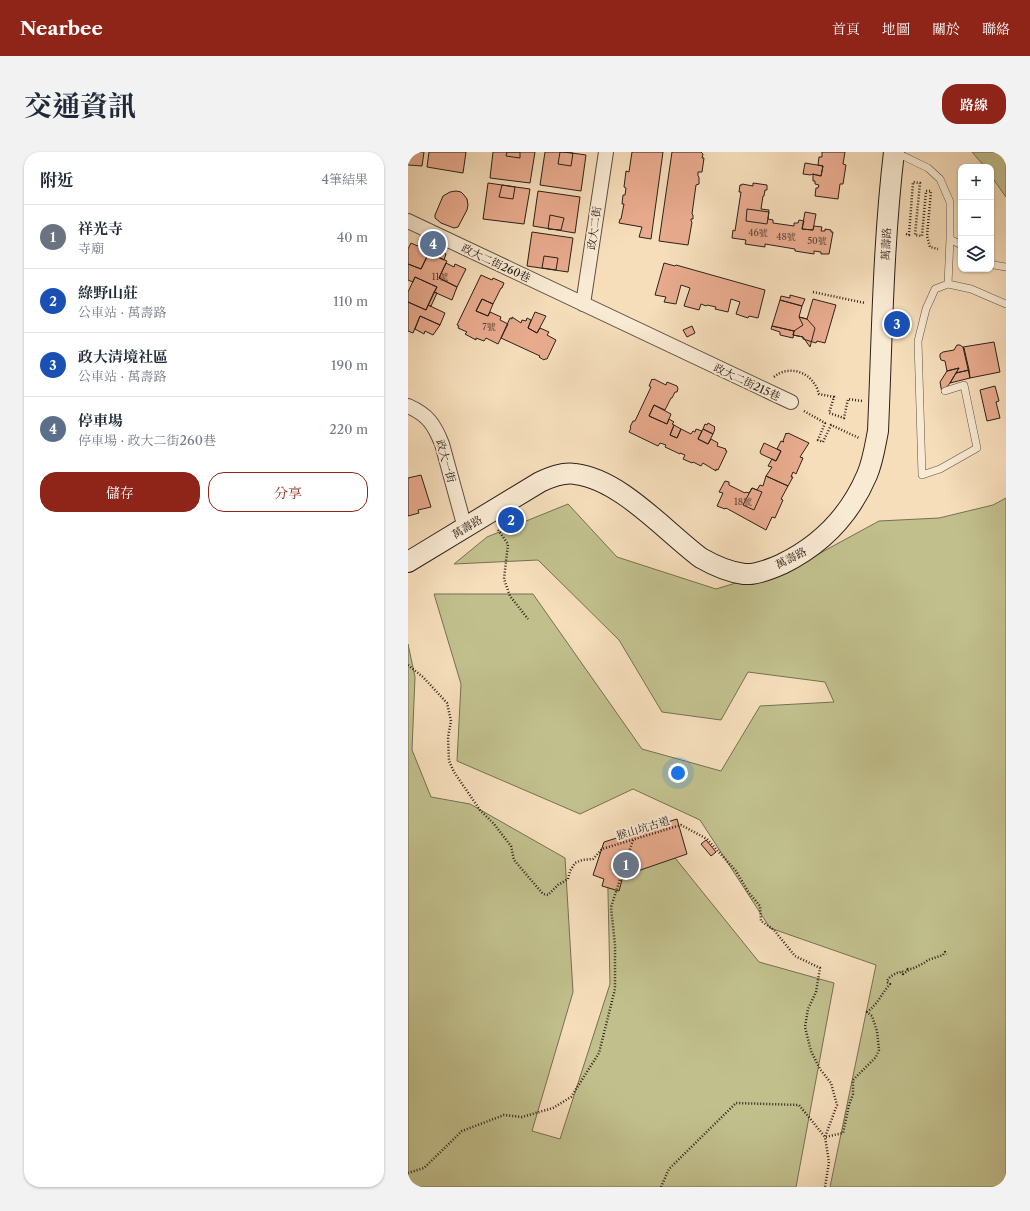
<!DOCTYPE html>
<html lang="zh-TW">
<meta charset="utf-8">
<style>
body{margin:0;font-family:"Libre Caslon Text","Noto Serif TC",serif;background:#f2f2f3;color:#1f2937}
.controls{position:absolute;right:12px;top:12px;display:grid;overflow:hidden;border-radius:8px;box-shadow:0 1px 3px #0004}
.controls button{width:36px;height:36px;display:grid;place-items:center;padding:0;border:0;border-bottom:1px solid #e0e1e3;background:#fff;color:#1f2937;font:20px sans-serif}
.you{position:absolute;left:270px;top:621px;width:14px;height:14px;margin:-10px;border:3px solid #fff;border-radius:50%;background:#1a73e8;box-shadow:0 0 0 6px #1a73e833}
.badge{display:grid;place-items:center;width:26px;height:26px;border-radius:50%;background:#8f2418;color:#fff;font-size:13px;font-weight:700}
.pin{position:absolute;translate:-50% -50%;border:2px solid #fff;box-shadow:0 1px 4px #0006}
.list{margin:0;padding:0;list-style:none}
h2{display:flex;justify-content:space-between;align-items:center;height:52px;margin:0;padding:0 16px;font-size:17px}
h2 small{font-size:13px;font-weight:400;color:#747a83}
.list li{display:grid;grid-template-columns:26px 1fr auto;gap:12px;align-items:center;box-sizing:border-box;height:64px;padding:0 16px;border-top:1px solid #e0e1e3}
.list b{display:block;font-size:15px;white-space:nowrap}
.list p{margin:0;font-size:13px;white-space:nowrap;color:#747a83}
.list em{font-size:13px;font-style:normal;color:#747a83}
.actions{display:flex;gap:8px;padding:12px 16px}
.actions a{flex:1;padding:9px 0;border:1px solid #8f2418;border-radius:16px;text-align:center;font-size:14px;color:#8f2418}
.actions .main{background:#8f2418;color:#fff}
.icon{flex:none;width:22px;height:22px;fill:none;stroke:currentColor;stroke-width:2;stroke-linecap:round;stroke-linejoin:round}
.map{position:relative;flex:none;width:598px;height:1035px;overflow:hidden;border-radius:16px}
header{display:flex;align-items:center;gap:24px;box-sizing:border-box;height:56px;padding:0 20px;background:#8f2418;color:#fff}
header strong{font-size:19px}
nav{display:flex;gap:22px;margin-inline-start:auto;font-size:14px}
.intro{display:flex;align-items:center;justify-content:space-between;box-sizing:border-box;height:96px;padding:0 24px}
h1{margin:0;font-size:28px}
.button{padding:10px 18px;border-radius:16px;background:#8f2418;color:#fff;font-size:14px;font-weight:700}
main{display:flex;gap:24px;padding:0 24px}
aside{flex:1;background:#fff;border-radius:16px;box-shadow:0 1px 3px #0004}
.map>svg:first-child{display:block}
.green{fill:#c1c08d;stroke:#767053}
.building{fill:#e9ab8e;stroke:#2b2119}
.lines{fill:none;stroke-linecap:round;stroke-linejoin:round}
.lane-casing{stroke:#5e5042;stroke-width:8}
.street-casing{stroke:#5e5042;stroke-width:16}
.secondary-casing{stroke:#2b2119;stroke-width:22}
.path{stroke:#2b2119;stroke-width:2.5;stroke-dasharray:1 2;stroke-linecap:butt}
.lane{stroke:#f9ead3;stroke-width:7}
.street{stroke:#f9ead3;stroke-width:14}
.secondary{stroke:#f9ead3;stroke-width:20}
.labels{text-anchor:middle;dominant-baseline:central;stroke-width:3.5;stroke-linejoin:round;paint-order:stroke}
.number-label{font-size:9px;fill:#5a4436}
.street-label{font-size:11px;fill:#2b2119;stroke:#f9ead3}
</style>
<header>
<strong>Nearbee</strong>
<nav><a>首頁</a><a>地圖</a><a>關於</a><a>聯絡</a></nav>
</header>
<div class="intro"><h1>交通資訊</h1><a class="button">路線</a></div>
<main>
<aside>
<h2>附近<small>4筆結果</small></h2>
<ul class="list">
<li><span class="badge" style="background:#6b7280">1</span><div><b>祥光寺</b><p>寺廟</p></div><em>40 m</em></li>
<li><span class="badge" style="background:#1a4fb4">2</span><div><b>綠野山莊</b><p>公車站 · 萬壽路</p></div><em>110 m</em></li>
<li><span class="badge" style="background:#1a4fb4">3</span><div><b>政大清境社區</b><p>公車站 · 萬壽路</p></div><em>190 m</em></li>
<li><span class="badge" style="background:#5c6f8a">4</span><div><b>停車場</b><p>停車場 · 政大二街260巷</p></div><em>220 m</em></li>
</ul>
<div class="actions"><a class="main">儲存</a><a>分享</a></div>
</aside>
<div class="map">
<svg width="598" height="1035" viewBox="0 0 598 1035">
<rect width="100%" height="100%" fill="#f6debb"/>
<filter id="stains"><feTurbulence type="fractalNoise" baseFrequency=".005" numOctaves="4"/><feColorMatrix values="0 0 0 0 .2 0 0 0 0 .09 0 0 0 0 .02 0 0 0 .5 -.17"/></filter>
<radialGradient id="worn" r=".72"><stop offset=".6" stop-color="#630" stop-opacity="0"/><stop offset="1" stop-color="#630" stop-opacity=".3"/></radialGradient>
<path class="green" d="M564,0H598V45L583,24V15H577Z
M598,346V1035H422L468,813L362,776L292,668L225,637L172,662L49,609L53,532L26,442H125L234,597L313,619L352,554L426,550L417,530L340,520L313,568L254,560L211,488L130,408L46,412L79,385L160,352L209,405L308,437L394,411L471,369L531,366L585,353Z
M0,492L7,525L4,598L23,645L62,652L157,706L165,840L124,979L152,987L202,832L199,695L225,681L255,691L351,810L426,831L388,1035H0Z"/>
<path class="building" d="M0,0H16L14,14L0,13Z
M21,0H58L55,21L19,15Z
M85,0H127L122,31L82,26Z
M99,0H112V6L98,4Z
M137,0H157L178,3L173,39L132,33Z
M152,0L165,1L163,14L150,12Z
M224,0H255L243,87L231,85L234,75L211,71L212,67H213L216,52H214L215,43H217L218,36L216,35L218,19L221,20Z
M264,0H293L295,2L294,6H296L294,20H290V24L291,25V32L288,33L284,62L285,63V67H283V69L284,70L280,93L251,89Z
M414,0H437L435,12L438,13L435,32H432L430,47L407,44L408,36H410L411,33L407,32V29H405V22L413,24L415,14L410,13L411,5H414Z
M397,11L415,14L413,24L404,22L403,23L395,22Z
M80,31L122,37L116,72L75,67Z
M345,31L359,33V38H357L356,44H355L353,57L361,58L360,67L365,68V71L386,74V71H390L391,68L396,69L394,77L405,78L406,74L414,75L413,79H417V77L423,78V80H425L421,102H413V100L406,99V102L387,99V97L357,92V95L337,92L338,88L324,86L325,78L327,79L333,40H331L332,33H334V32L345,34Z
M94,33L107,35L105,47L91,45Z
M48,39L53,40L56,43L59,47L60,53L59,58L50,75L46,76L33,71L27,66V63L35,44L42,40Z
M130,39L172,45L167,81L125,74Z
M339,57L361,60L359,72L338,69Z
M397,60L408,62L405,78L394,77Z
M142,63L156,66L153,78L140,77Z
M124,80L165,86L160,120L119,114Z
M3,91L14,96L13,99L20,102L13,117L0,112V97Z
M24,95L38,102L36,108L21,101Z
M21,101L39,109L31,126L49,135L44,148L26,140L29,135L7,125L5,130L0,128V112L13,117Z
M136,104L150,106L148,118L134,116Z
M38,111L46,115L47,112L58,117L49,135L31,126Z
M256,111L267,114L268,113L357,138L350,166L341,164L340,166L328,162L332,150L323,147L320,160L307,157L308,155L299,153L298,154L293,152L291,158L276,154L282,136L273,133L268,152L256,150L258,145L247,143Z
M73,123L84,128L85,126L96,131L94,136H93L85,152L74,147L68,159L80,164L82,160L93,165L92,168L100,172L90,192L78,186L76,189L68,186V188L57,182L59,180L50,176L51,174L49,173Z
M7,125L29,135L18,158L0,150V140Z
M26,140L29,141L23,154L20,153Z
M382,143L397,147L394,154L372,148L373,144L382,146Z
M74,147L85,152L80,164L68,159Z
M405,147L428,153L417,191L409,189L408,191L395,187V185L385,183L386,179L364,174L372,148L394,154L391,165L399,167Z
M0,150L18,158L20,153L37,161L32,173L12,164L5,181L0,179Z
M127,160L138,164L129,181L120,176Z
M12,164L32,173L25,183L17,179L16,182L7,177Z
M104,165L113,171L114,168L118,169L119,166L123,168L120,176L129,181L132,176L141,180L139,183L148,188L139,207H137L136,208L131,205L132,204L93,186L102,166L104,167Z
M391,165L399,167L407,176L402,195L395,185L385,183L386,179L395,173Z
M284,174L287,181L279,185L275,178Z
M364,174L386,179L385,186L372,183V180L363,177Z
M586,190L592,220L562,226L555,195Z
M549,193H552L556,196L561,218L548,221L551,216L539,219L537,209L533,208L532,205V202L535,200L546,198Z
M551,216L542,231L534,241L532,230L539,219Z
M561,218L562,226L542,231L548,221Z
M244,227L245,228L246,227L258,233L259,230L269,234L270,237L269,240H267L264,246H263L257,258L246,253L241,264L259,272L261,267L266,270L264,272L266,273L262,283L269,286L273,277L283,282L285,279L287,280L288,277L294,279L290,287L300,292L303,287L310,291L309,294L318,297L317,298L319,299L310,318L308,317V319L295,311L293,314L285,310L284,311L275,307L277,303L272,301V302L257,295L258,293L252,291L250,294L221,280L223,276L222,275L225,269H227L243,235L241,234Z
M587,234L591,249L588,250L592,266L579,269L572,238Z
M246,253L263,262L259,272L241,264Z
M300,271L307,275L306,276L307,277L305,282L295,277L297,272L299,273Z
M266,273L273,277L269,286L262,283Z
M295,277L305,282L300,292L290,287Z
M378,281L379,282L380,281L401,291L392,305L395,306L388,322L385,320L383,325H385L380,334L358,324L364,315L360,314L364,307L368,309L373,299L369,297L373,289L376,290L375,289Z
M356,291L373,299L368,309L353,302L352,300Z
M13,323L23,355L10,358L11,361L0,364V326Z
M358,324L380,334L373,347L375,348L367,366L364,365L358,378L318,356L317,357L309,354L315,341L311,340L317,329L321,330V333L337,341L338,340L341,341L344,336L349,338L352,333L355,334Z
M344,336L354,340L346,358L335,353Z
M269,667L279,702L215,724L211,739L194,734L196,727L185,723L196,690Z
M298,688L308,700L303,704L293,692Z"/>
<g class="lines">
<g class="lane-casing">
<path id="lane" d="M487,0L520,16L532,27L542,50V87L553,93
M583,111L586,113L598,115
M540,132L542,87
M537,239L556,233L569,296L532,317L514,323L510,189L518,157L527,137L540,132L563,137L598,152"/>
</g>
<g class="street-casing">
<path id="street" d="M0,69L383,250
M175,152L198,0
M0,254C20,263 26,272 34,292L57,376"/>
</g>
<g class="secondary-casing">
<path id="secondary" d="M0,410L132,330C143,325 155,320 167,322C212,327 257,379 293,406C307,414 320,420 336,422C348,423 363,417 374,412C413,393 442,363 459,323C465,309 467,294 470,279C474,186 475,93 486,0"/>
</g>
<path class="path" d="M498,82L501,83L505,30L512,31L507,83L514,84L518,39H523L519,84L522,95L530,97
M405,140L457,151
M366,225C378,214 399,218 407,233C409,235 410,239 411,242L426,245L421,261L436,266L440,247L454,249
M396,259L417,271L410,288L415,290L423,273L451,286
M90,378L100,392L96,427L102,444L120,467
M0,513L15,525L39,551L43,569L40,585L41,609L46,620L72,658L86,672L103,694L106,708L135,742L140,743L150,733L160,727L162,719L167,711L174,708L185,707L194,697L273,673L299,687L328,719L341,741L352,754L353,769L366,778L387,804L412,816L408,840L400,857L397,875L403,899L412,917L423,931L429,953L417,985L421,1010L417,1035
M0,1021L16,1016L54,979L96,963L114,965L145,956L163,945L191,901L207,837V793L203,755L225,688
M253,1035L261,1017L328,951L391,953L417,985L435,981L441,953L445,942V928L468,905L471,898L469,879L464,864L459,860C470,852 474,841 482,832L479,830C480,825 485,823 489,821H491L494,819L495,820V822L501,818L498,817H504L516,811L520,808L535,803L537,800L539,802"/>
<use href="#lane" class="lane"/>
<use href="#street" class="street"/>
<use href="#secondary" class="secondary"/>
</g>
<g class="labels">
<g class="number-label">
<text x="350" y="80">46號</text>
<text x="378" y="84">48號</text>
<text x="409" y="88">50號</text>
<text x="32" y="124">11號</text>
<text x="81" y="174">7號</text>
<text x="335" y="349">18號</text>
</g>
<g class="street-label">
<text transform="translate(186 76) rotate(-82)">政大二街</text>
<text transform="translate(478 92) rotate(-87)">萬壽路</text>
<text transform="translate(88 111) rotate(25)">政大二街260巷</text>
<text transform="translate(339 230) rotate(25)">政大二街215巷</text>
<text transform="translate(38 309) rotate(74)">政大一街</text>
<text transform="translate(59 375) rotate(-31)">萬壽路</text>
<text transform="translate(383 406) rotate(-27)">萬壽路</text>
<text transform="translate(235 676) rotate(-17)">猴山坑古道</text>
</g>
</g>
<rect width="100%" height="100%" filter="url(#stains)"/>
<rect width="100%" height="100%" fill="url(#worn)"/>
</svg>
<div class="controls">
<button>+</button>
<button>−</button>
<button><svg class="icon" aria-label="layers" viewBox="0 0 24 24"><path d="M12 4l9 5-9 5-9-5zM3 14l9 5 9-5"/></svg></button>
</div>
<div class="you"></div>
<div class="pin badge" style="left:218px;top:713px;background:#6b7280">1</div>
<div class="pin badge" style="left:103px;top:368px;background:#1a4fb4">2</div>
<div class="pin badge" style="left:489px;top:172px;background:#1a4fb4">3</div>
<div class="pin badge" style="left:25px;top:92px;background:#5c6f8a">4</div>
</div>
</main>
